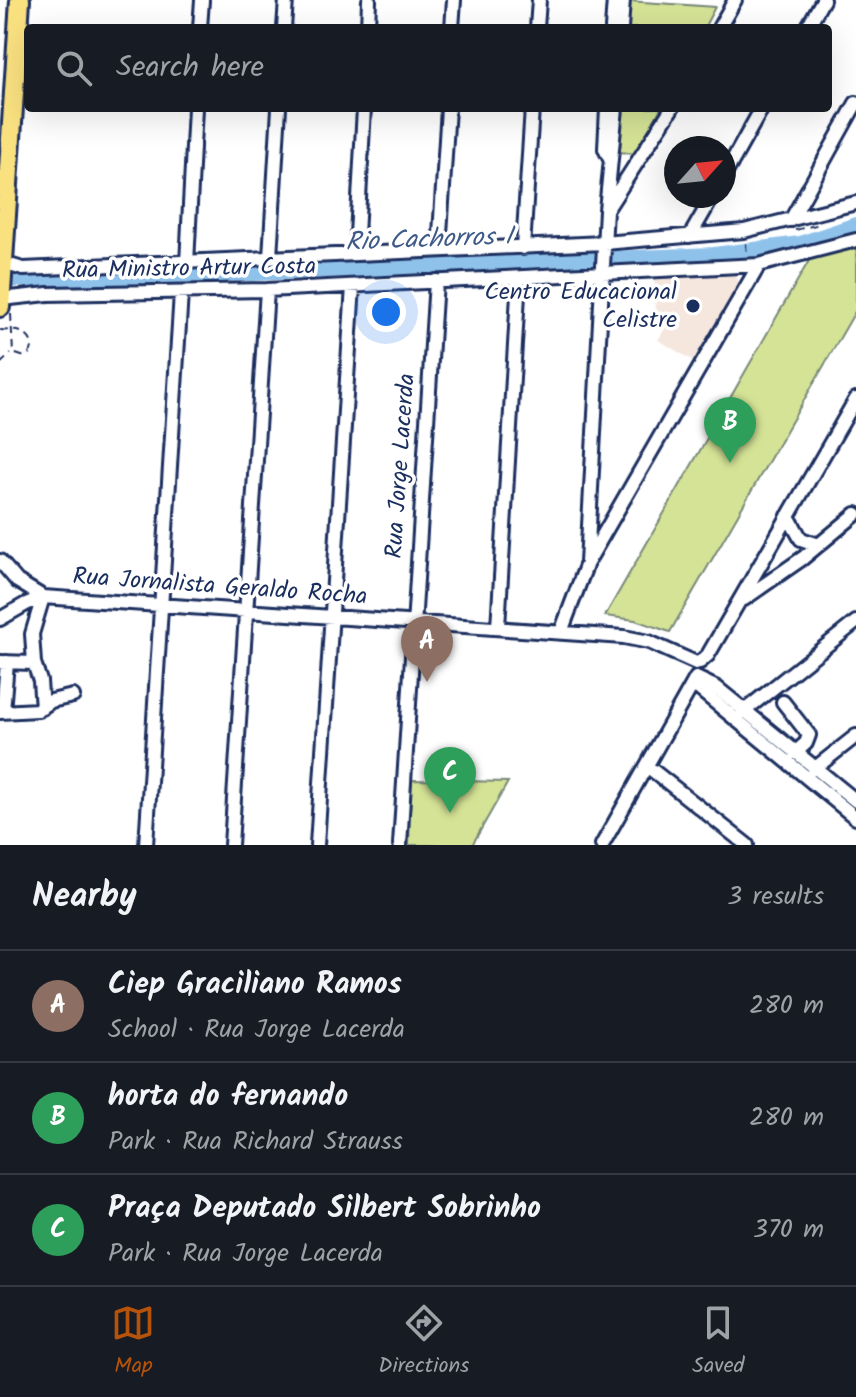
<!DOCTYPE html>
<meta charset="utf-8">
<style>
body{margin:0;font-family:Kalam,sans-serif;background:#242831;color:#f1f3f6}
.compass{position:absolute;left:664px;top:136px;width:72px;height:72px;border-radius:50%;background:#171b24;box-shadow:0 8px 32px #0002;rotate:63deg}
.you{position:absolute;left:386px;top:312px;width:28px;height:28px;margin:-20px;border:6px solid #fff;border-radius:50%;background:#1a73e8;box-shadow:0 0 0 12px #1a73e833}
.badge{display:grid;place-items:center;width:52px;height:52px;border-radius:50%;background:#b45309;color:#fff;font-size:26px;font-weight:700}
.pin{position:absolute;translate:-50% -66px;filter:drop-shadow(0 2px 4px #0008)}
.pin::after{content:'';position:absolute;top:42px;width:28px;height:24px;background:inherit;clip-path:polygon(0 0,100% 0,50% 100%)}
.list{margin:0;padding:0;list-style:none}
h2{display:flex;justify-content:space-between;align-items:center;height:104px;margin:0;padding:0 32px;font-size:34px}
h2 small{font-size:26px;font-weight:400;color:#9ea1a6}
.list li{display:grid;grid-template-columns:52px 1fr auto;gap:24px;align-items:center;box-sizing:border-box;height:112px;padding:0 32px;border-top:2px solid #363941}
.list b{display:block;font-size:30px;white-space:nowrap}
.list p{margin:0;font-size:26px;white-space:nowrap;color:#9ea1a6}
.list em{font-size:26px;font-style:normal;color:#9ea1a6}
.icon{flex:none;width:44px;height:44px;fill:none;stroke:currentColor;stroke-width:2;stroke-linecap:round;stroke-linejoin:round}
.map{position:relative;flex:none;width:856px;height:845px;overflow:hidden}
.search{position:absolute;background:#171b24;box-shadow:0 8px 32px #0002;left:24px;right:24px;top:24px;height:88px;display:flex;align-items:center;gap:20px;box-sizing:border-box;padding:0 28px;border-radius:8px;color:#9ea1a6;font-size:30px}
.sheet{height:440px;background:#171b24}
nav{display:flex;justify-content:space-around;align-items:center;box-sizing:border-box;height:112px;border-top:2px solid #363941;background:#171b24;font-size:22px;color:#9ea1a6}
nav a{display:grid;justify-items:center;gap:4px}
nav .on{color:#b45309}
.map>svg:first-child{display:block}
.built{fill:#f6e7de}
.green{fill:#d5e396;stroke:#78897a;stroke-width:2}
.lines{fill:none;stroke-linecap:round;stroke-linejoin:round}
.river{stroke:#8fc2eb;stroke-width:16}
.minor-casing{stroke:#1b2f5e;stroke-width:18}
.highway-casing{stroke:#1b2f5e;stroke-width:24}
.path{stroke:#1b2f5e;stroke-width:2;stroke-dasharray:8 6;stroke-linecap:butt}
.minor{stroke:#fff;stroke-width:12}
.highway{stroke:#fae180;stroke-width:18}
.path-bridge{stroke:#1b2f5e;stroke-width:2;stroke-dasharray:8 6;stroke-linecap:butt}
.poi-dot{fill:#1b2f5e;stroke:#fff;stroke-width:3}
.labels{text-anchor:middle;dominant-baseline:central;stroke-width:7;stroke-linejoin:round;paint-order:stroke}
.street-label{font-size:24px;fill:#1b2f5e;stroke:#fff}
.poi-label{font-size:24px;fill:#1b2f5e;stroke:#fff;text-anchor:end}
.water-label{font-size:26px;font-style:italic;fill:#3e5b88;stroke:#fff}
</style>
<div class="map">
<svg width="856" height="845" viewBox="0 0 856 845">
<rect width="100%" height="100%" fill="#fff"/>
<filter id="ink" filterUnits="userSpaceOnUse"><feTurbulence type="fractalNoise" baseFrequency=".0125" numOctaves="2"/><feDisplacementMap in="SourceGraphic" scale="16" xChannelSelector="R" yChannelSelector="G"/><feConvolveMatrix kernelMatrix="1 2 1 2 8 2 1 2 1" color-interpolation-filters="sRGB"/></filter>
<g filter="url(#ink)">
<path class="built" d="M654,272H733L738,280L740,287L697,363L658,340L670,320H656Z"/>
<path class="green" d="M628,1L715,7L704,28H627Z
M622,108H661L636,154L620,152Z
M856,243V310L670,632L635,620L605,616L811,257Z
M411,780L508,782L472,845H409Z"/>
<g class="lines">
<path class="river" d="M0,279L68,280L714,255L800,244L856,225"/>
<g class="minor-casing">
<path id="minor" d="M200,28L202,0
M284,28L286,0
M368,28L369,0
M452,28L454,0
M537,28L539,0
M612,28L614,0
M621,28L623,0
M719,28L735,0
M807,28L823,0
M607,108L605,149L610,159
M724,176L762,108
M607,209L672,108
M791,220L856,103
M690,236L713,196
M523,248L532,108
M439,250L448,108
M356,253L364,108
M270,257L279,108
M3,263L23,269L604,243L744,231L856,203
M187,263L195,108
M1,299L48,294L267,290L759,265L856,240
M788,516L801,539L819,545
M0,561L17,581L43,597
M587,563L606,210L616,108
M744,599L803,558L856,514
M0,619L26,604L43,597L624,637L649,642L696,663
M498,627L519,278
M561,632L587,563L759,265
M0,662L34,663L32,634L43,597
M700,662L708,655L856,399
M34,663L40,681L42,708
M696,678L717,688L856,801
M693,684L856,818
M783,702L809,735L806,743L795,753
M0,712L38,710L51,701L73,696
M3,712L7,662
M743,712L856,622
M647,766L747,845
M814,769L856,736
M146,845L181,293
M231,845L267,290
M317,845L353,286
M400,845L436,281
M602,845L696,678"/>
</g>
<g class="highway-casing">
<path id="highway" d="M0,307L20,0"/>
</g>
<path class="path" d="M795,230L820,224
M746,243L747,256
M11,314L13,353L25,357C39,348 30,335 18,331
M0,364L11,354"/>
<use href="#minor" class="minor"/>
<use href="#highway" class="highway"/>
<path class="path-bridge" d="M0,330L18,331"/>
</g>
</g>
<circle class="poi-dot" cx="693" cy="306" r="8"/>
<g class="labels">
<g class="street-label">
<text transform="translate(189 269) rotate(-1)">Rua Ministro Artur Costa</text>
<text transform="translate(401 466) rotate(-86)">Rua Jorge Lacerda</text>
<text transform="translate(220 587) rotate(4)">Rua Jornalista Geraldo Rocha</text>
</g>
<g class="poi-label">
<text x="677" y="292">Centro Educacional<tspan x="677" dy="28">Celistre</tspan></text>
</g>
<g class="water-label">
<text transform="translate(429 240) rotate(-2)">Rio Cachorros I</text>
</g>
</g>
</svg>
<svg class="compass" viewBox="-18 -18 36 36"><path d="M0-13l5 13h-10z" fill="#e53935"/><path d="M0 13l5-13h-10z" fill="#9ea1a6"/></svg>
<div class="you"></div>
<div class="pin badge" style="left:427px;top:682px;background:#8d6e63">A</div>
<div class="pin badge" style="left:730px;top:463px;background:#2e9e5b">B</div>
<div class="pin badge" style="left:450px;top:813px;background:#2e9e5b">C</div>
<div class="search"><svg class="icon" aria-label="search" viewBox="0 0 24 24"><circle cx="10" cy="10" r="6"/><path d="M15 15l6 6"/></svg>Search here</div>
</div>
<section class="sheet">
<h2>Nearby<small>3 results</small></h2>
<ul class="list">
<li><span class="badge" style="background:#8d6e63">A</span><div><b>Ciep Graciliano Ramos</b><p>School · Rua Jorge Lacerda</p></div><em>280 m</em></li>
<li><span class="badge" style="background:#2e9e5b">B</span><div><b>horta do fernando</b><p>Park · Rua Richard Strauss</p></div><em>280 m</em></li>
<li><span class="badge" style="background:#2e9e5b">C</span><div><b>Praça Deputado Silbert Sobrinho</b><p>Park · Rua Jorge Lacerda</p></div><em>370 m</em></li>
</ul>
</section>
<nav>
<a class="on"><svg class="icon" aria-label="map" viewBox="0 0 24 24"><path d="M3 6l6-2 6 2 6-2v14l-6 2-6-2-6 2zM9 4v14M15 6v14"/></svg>Map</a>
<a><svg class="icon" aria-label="directions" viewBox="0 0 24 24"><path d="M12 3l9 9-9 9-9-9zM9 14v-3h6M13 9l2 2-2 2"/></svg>Directions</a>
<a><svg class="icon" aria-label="saved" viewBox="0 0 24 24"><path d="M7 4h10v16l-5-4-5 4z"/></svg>Saved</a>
</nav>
